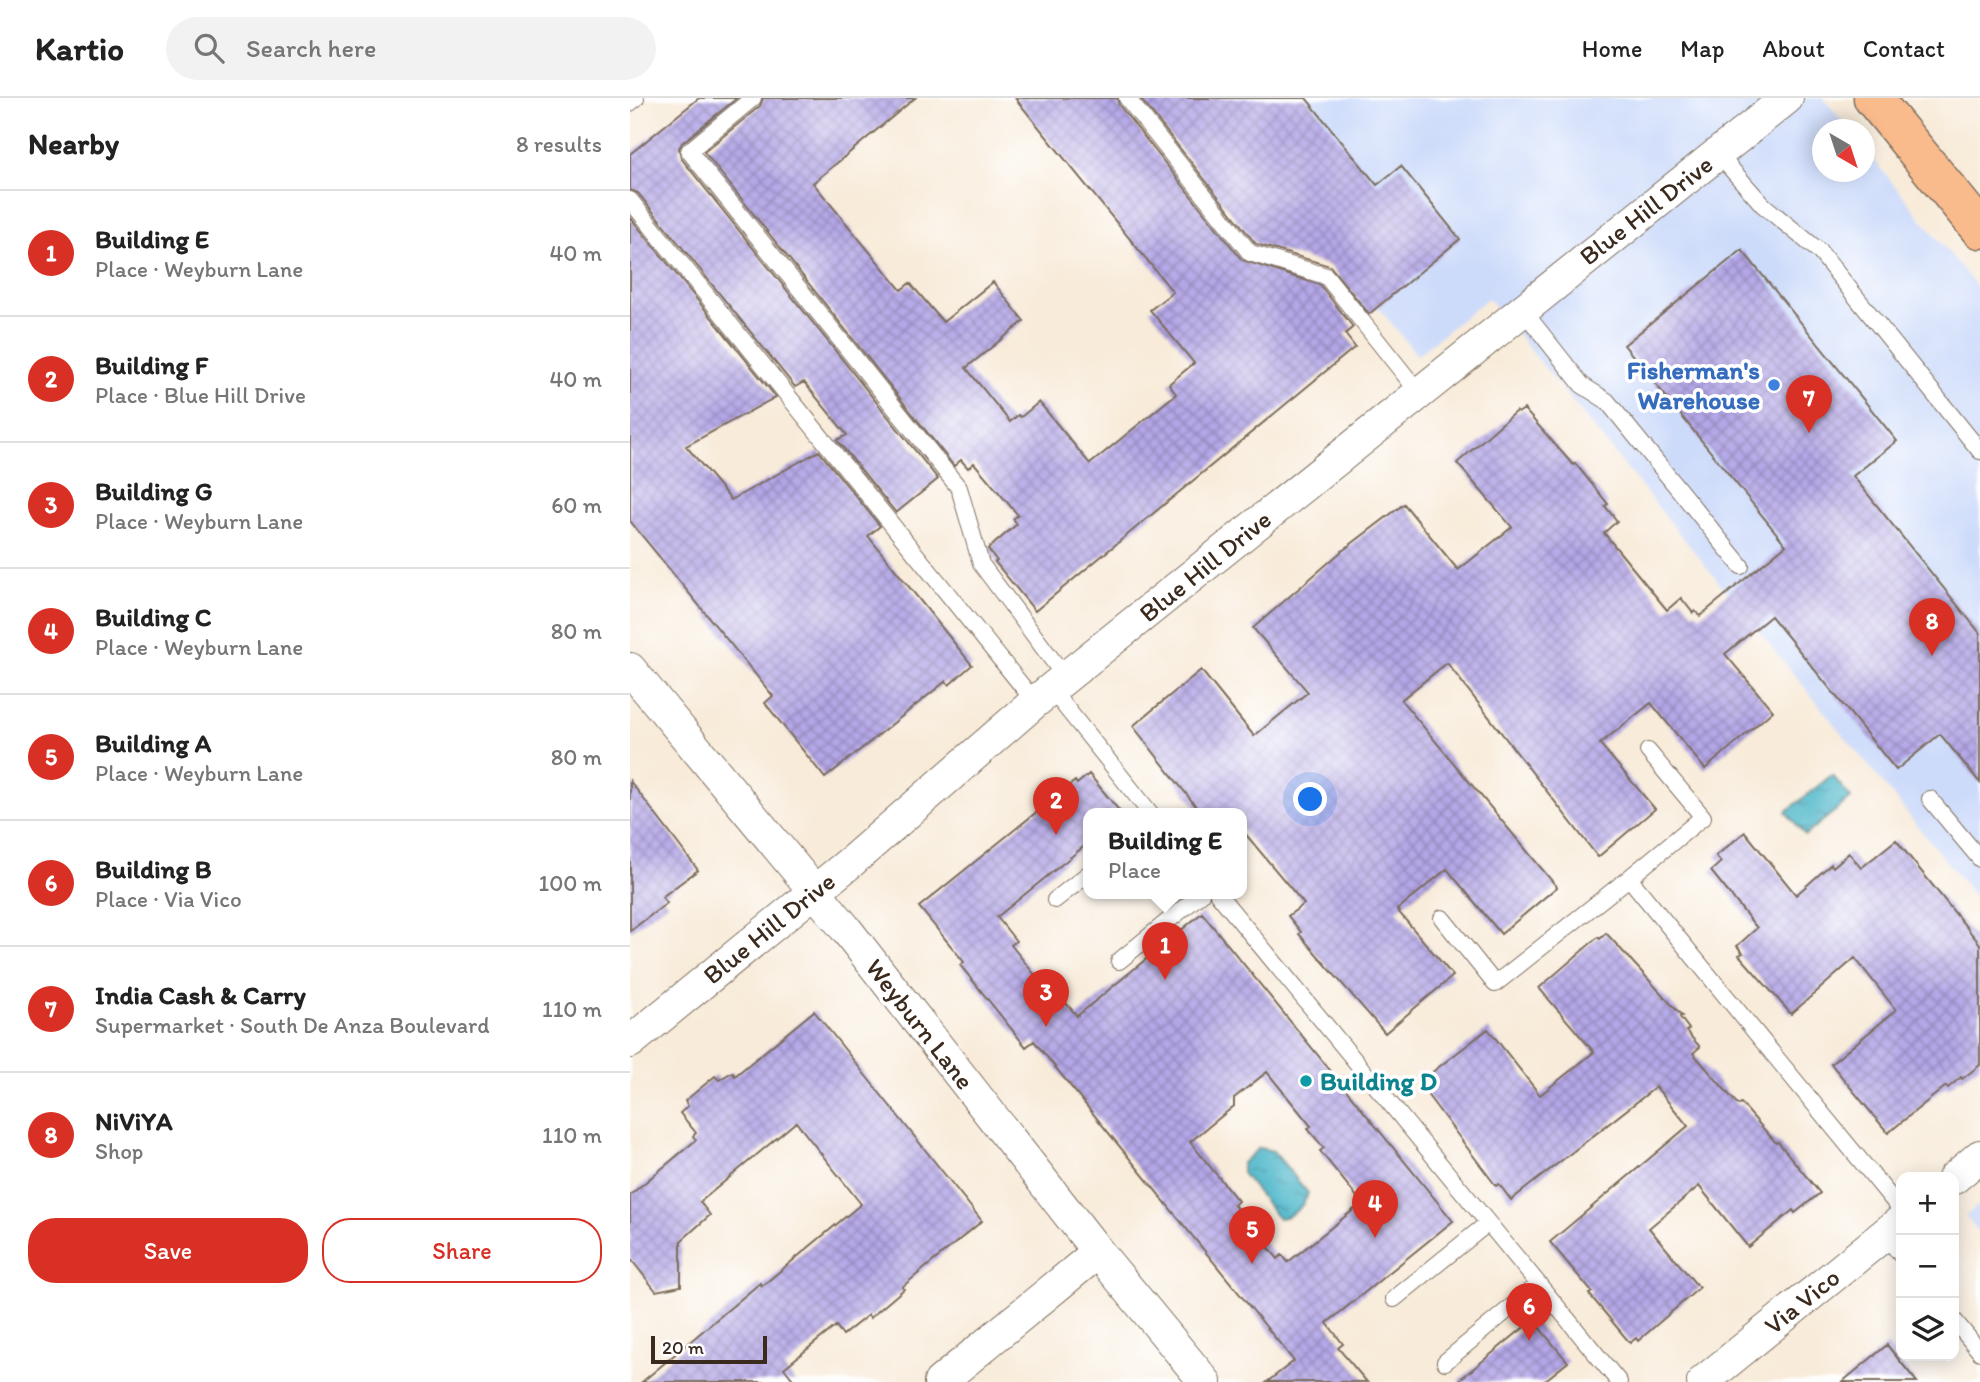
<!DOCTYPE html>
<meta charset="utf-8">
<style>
body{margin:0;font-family:Itim,sans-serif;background:#f2f2f2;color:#222}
.controls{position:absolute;right:21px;bottom:21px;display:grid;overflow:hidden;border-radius:14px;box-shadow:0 4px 18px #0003}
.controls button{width:63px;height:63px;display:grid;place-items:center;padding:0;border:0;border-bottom:2px solid #e0e0e0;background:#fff;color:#222;font:35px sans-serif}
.compass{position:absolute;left:1182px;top:21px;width:63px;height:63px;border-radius:50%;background:#fff;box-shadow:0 4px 18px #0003;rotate:141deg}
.scale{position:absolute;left:21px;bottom:18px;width:116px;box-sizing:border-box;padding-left:7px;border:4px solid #3b2a1e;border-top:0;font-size:19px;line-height:24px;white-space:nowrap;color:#3b2a1e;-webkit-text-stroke:5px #fff;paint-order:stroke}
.you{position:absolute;left:681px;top:702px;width:24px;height:24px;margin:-18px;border:5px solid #fff;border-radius:50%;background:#1a73e8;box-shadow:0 0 0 10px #1a73e833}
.badge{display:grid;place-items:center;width:46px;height:46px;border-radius:50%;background:#d93025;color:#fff;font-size:23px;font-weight:700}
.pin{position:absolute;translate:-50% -58px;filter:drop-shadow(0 2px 4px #0008)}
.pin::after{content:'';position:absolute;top:37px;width:24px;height:21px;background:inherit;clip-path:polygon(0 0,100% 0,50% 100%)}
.popup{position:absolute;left:453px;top:710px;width:164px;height:91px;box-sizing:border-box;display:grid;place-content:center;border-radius:14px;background:#fff;filter:drop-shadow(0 2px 5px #0005);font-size:23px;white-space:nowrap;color:#767676}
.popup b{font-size:26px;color:#222}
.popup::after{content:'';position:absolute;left:50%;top:100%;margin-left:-14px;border:14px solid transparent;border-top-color:#fff}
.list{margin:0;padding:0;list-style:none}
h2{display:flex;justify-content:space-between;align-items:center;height:91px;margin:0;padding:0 28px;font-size:30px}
h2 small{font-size:23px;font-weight:400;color:#767676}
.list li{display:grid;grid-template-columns:46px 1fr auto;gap:21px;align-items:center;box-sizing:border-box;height:126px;padding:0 28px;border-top:2px solid #e0e0e0}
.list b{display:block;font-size:26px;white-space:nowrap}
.list p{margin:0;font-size:23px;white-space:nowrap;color:#767676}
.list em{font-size:23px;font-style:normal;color:#767676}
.actions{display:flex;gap:14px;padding:21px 28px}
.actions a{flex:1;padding:16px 0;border:2px solid #d93025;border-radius:28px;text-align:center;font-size:24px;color:#d93025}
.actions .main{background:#d93025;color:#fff}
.icon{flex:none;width:38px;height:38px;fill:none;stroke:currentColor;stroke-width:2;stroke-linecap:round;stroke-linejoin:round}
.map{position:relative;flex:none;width:1350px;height:1284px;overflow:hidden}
header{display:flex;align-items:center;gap:42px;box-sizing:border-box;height:98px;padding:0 35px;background:#fff;border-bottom:2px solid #e0e0e0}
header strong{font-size:33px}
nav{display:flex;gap:38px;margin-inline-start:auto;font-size:24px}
.search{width:490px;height:63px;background:#f2f2f2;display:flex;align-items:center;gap:18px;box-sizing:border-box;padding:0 24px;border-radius:38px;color:#767676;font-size:26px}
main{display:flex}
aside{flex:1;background:#fff}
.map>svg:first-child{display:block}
.built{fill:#cddbfa}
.water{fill:url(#water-ripples);stroke:#447074;stroke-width:2}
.building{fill:url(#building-cross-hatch);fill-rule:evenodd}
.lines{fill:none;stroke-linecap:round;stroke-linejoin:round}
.service-casing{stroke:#7d6e5f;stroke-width:18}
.minor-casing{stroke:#7d6e5f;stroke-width:34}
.primary-casing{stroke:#7d6e5f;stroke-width:41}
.service{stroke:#fff;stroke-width:16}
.minor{stroke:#fff;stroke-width:32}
.primary{stroke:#fabb8c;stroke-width:38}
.shop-dot{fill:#3f7fe0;stroke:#fff;stroke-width:2.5}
.culture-dot{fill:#0f9aa8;stroke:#fff;stroke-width:2.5}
.labels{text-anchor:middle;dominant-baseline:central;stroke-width:7;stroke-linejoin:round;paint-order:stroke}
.street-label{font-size:26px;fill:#3b2a1e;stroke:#fff}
.shop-label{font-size:26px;font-weight:bold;fill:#366cbe;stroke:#fff;text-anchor:end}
.culture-label{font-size:26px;font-weight:bold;fill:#0d838f;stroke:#fff;text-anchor:start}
</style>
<header>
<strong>Kartio</strong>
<div class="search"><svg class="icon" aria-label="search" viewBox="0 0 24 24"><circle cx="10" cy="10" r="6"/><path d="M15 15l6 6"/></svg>Search here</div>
<nav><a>Home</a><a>Map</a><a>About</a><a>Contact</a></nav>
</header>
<main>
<aside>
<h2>Nearby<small>8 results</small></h2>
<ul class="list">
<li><span class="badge">1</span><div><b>Building E</b><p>Place · Weyburn Lane</p></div><em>40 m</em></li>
<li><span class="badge">2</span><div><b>Building F</b><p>Place · Blue Hill Drive</p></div><em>40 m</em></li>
<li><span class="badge">3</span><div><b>Building G</b><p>Place · Weyburn Lane</p></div><em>60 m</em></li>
<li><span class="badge">4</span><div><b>Building C</b><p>Place · Weyburn Lane</p></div><em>80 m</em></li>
<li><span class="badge">5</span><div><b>Building A</b><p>Place · Weyburn Lane</p></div><em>80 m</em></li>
<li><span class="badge">6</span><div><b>Building B</b><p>Place · Via Vico</p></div><em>100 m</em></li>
<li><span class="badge">7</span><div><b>India Cash &amp; Carry</b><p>Supermarket · South De Anza Boulevard</p></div><em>110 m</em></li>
<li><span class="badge">8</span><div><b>NiViYA</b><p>Shop</p></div><em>110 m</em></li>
</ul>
<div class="actions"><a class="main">Save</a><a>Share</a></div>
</aside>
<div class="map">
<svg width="1350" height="1284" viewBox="0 0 1350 1284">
<defs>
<pattern id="water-ripples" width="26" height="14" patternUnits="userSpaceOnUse" patternTransform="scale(1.75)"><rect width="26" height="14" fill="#4cb6c9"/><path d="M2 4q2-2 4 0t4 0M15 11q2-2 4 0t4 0" fill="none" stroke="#4094a3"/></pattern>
<pattern id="building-cross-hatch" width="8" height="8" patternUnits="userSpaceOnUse" patternTransform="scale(1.75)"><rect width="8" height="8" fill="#b4a7e7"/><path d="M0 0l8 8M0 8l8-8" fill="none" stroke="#9488bb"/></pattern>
</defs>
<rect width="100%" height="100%" fill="#fff"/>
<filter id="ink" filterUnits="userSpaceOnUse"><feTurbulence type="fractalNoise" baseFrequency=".0143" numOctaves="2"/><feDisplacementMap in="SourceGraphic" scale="14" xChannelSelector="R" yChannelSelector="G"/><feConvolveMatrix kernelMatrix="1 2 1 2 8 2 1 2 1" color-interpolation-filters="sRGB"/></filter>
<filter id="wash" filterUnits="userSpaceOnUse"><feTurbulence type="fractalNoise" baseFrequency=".00686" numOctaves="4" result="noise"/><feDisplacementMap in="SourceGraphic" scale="28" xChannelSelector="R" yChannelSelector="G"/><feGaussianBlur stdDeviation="1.57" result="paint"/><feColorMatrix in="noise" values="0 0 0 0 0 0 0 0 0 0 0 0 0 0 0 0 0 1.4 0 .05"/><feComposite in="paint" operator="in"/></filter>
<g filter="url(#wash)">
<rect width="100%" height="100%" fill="#f8ebd9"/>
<path class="built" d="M579,0H1193L1219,31L1192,32V74H1234L1235,51L1350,193V805L858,200L787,257Z
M1350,1106V1136L1335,1118Z"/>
<path class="water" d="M1202,677L1221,700L1175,737L1156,714Z
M629,1050L643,1053L678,1095C674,1109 662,1119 648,1120L612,1075V1065Z"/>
<g id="blocks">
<path class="building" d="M69,0H107L52,45L49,50L51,60L308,381L266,415L207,342L217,337L174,284L165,289L8,95L0,92V56Z
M133,0H285L183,85L271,192L280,185L313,224L363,184L394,223L336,270L380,324L388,317L391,319L409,304L460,366L546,296L539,286L564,265L520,212L543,194L385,0H487L489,7L612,162L690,187L723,229L715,236L725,249L405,513L365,464L367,463L358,451L387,426L383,421L388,417L344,365L338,370L331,362L324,368L74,54L130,8Z
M510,0H676L747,87L771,68L830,141L739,216L700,168L626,146Z
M0,119L146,299L56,348L101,402L189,353L250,428L238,438L342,567L319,587L316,583L195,680L135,605L143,598L0,423Z
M1112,152L1267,343L1223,378L1350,535V685L1310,636L1266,672L1141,518L1095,556L1143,613L1075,671L1021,605L970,646L1025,711L968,759L817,565L771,602L927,789L871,836L817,771L767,812L823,878L755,935L669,836L671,834L658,818L674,806L612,732V716H572L503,628L571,572L624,638L678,594L623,530L712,453L774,406L828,472L882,429L827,365L886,313L888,315L894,311L943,367L945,365L978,406L975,408L987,423L974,435L1037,512L1051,500L1063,515L1065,513L1070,518L1156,447L994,247Z
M459,676L492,716H458V745L367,819L386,843L381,847L425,902L430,898L447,918L572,815L823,1123L697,1225L713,1246L708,1250L737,1284H637L664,1263L404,943L396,949L330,867L334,864L289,809L445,683L447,686ZM637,974L681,1028L678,1031L694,1050L690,1053L732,1105L658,1164L652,1157L648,1161L604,1107L608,1103L560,1044L604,1008V1000Z
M0,683L68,772L32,799L37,805L0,833Z
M1115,734L1166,797L1201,766L1203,769L1219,755L1231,770L1266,742L1350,846V967L1332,981L1331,979L1318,990L1316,988L1258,1035L1201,966L1266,912L1225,860L1161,916L1109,857L1113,855L1107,848L1127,830L1081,773L1091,764L1086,758Z
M976,835L1052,918L1050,919L1059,931L1056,933L1070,949L1063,955L1108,1007L1111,1005L1146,1045L1148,1044L1190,1095L1165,1115L1163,1112L1118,1149L1069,1088L1019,1130L1069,1190L1008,1243L1006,1240L1000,1245L959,1196L962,1194L920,1144L1058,1028L1026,989L881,1102L869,1086L866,1088L790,987L797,981L796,979L858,931L910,997L964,954L909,890L968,839L970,841Z
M184,913L352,1123L272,1189L274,1191L240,1220L238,1217L213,1237L206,1228L154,1270L165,1284H12L130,1185L132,1188L231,1106L166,1024L70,1104L80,1117L51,1143V1188L26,1193L0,1160V1097L66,1042L63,1038L66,1035L50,1015L58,1008L55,1003L85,978L89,982L102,974L105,978Z
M903,1222L938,1264L913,1284H827Z
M1257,1247L1287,1284H1212Z"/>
</g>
</g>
<g filter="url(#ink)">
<use href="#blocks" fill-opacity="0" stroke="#7d6e5f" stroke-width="2"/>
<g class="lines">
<g class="service-casing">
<path id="service" d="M123,0L59,53L329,390L351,466L435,579
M497,0L620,155L696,178L790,296
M0,5L6,0
M1088,56L1133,107L1189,153L1350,353
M0,102L405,604
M892,211L952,287L977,303L1111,468
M421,591L521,716
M1300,701L1350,761
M999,780L1073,719L1018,653
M588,796L989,1284
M425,802L458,776
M812,820L865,886L999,780L1271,1112
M489,863L571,796
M1254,1136L1271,1157
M764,1201L858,1125
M1324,1222L1350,1254
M815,1264L909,1186"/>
</g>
<g class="minor-casing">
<path id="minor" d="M0,571L215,830L468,1154L575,1284
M0,944L222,763L405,604L1157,0
M1324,1080L1350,1058
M310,1284L468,1154
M1073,1284L1271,1123"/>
</g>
<g class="primary-casing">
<path id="primary" d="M1243,0L1350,131"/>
</g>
<use href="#service" class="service"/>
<use href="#minor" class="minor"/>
<use href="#primary" class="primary"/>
</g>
</g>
<circle class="shop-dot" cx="1144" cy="287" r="7"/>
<circle class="culture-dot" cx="676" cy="983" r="7"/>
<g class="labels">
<g class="street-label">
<text transform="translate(1016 112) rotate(-38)">Blue Hill Drive</text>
<text transform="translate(575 468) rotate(-39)">Blue Hill Drive</text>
<text transform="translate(139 830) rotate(-39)">Blue Hill Drive</text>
<text transform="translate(290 926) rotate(52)">Weyburn Lane</text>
<text transform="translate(1172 1203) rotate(-39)">Via Vico</text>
</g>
<g class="shop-label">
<text x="1130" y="272">Fisherman's<tspan x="1130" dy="30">Warehouse</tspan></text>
</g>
<g class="culture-label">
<text x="690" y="983">Building D</text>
</g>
</g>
</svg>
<div class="controls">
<button>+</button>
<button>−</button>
<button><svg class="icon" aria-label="layers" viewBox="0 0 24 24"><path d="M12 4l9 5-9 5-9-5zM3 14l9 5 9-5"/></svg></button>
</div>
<svg class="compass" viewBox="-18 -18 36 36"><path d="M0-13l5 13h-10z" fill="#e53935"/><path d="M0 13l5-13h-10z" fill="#767676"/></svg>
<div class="scale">20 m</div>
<div class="you"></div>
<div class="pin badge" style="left:535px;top:882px">1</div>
<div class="popup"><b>Building E</b>Place</div>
<div class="pin badge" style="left:426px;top:737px">2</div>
<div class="pin badge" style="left:416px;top:929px">3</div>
<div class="pin badge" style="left:745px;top:1140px">4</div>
<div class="pin badge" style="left:622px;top:1166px">5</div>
<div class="pin badge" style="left:899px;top:1243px">6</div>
<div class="pin badge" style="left:1179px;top:335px">7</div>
<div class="pin badge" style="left:1302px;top:558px">8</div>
</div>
</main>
